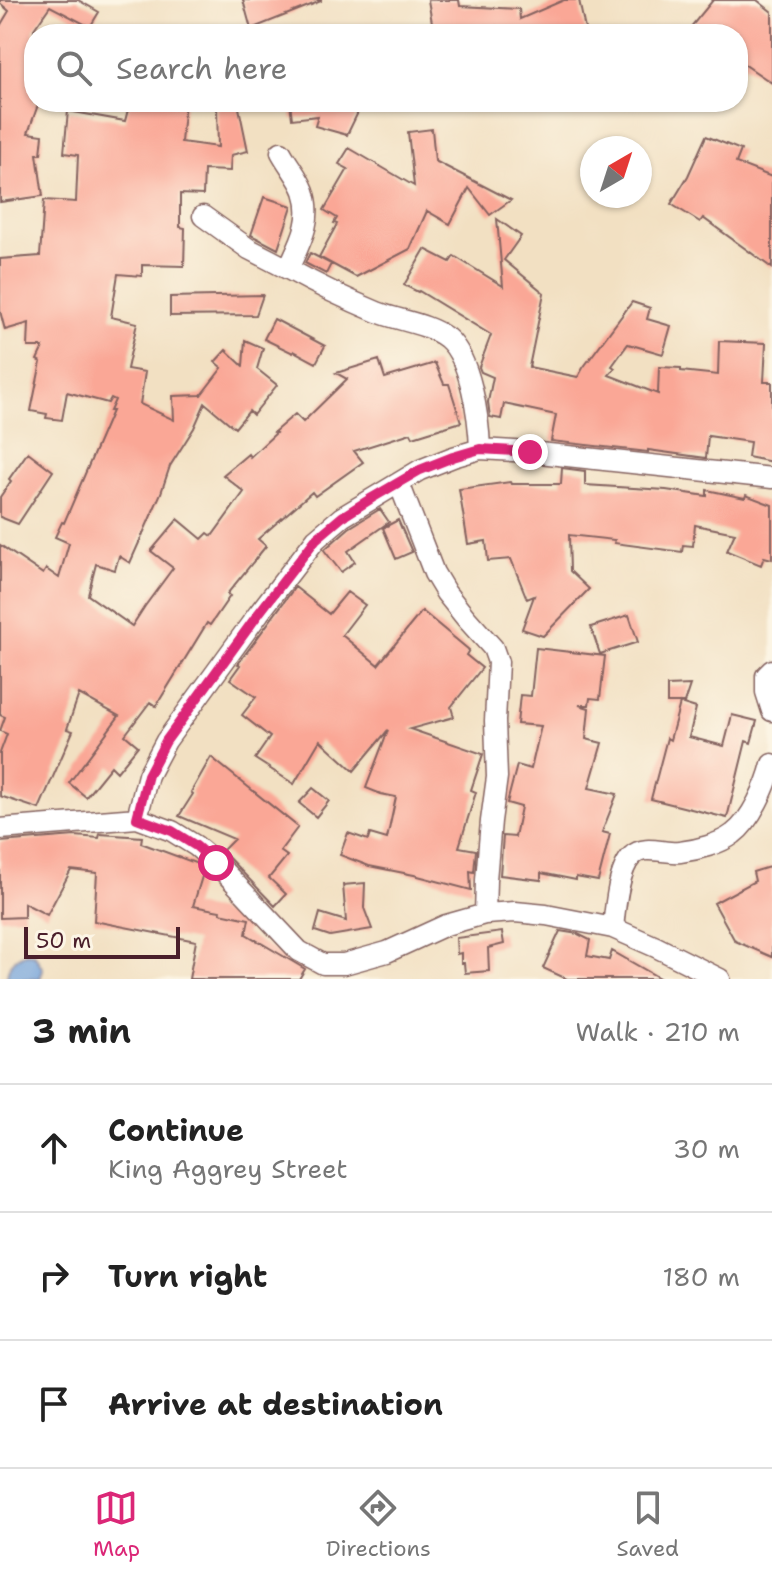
<!DOCTYPE html>
<meta charset="utf-8">
<style>
body{margin:0;font-family:"Shantell Sans",sans-serif;background:#f6f6f6;color:#222}
.compass{position:absolute;left:580px;top:136px;width:72px;height:72px;border-radius:50%;background:#fff;box-shadow:0 2px 6px #0004;rotate:39deg}
.scale{position:absolute;left:24px;bottom:20px;width:156px;box-sizing:border-box;padding-left:8px;border:4px solid #4a1f2b;border-top:0;font-size:22px;line-height:28px;white-space:nowrap;color:#4a1f2b;-webkit-text-stroke:6px #fcf5e5;paint-order:stroke}
.stop{position:absolute;width:24px;height:24px;margin:-18px;border:6px solid #db2777;border-radius:50%;background:#fff}
.stop.end{background:#db2777;border-color:#fff;box-shadow:0 2px 8px #0008}
.list{margin:0;padding:0;list-style:none}
h2{display:flex;justify-content:space-between;align-items:center;height:104px;margin:0;padding:0 32px;font-size:34px}
h2 small{font-size:26px;font-weight:400;color:#767676}
.list li{display:grid;grid-template-columns:52px 1fr auto;gap:24px;align-items:center;box-sizing:border-box;height:128px;padding:0 32px;border-top:2px solid #e0e0e0}
.list b{display:block;font-size:30px;white-space:nowrap}
.list p{margin:0;font-size:26px;white-space:nowrap;color:#767676}
.list em{font-size:26px;font-style:normal;color:#767676}
.icon{flex:none;width:44px;height:44px;fill:none;stroke:currentColor;stroke-width:2;stroke-linecap:round;stroke-linejoin:round}
.map{position:relative;flex:none;width:772px;height:979px;overflow:hidden}
.search{position:absolute;background:#fff;box-shadow:0 2px 6px #0004;left:24px;right:24px;top:24px;height:88px;display:flex;align-items:center;gap:20px;box-sizing:border-box;padding:0 28px;border-radius:32px;color:#767676;font-size:30px}
.sheet{height:488px;background:#fff}
nav{display:flex;justify-content:space-around;align-items:center;box-sizing:border-box;height:112px;border-top:2px solid #e0e0e0;background:#fff;font-size:22px;color:#767676}
nav a{display:grid;justify-items:center;gap:4px}
nav .on{color:#db2777}
.map>svg:first-child{display:block}
.water{fill:#70a0da;stroke:#5d6082;stroke-width:2}
.building{fill:#faa796}
.lines{fill:none;stroke-linecap:round;stroke-linejoin:round}
.street-casing{stroke:#856360;stroke-width:23}
.street{stroke:#fff;stroke-width:20}
.route{stroke:#db2777;stroke-width:10}
</style>
<div class="map">
<svg width="772" height="979" viewBox="0 0 772 979">
<rect width="100%" height="100%" fill="#fcf5e5"/>
<filter id="ink" filterUnits="userSpaceOnUse"><feTurbulence type="fractalNoise" baseFrequency=".0125" numOctaves="2"/><feDisplacementMap in="SourceGraphic" scale="16" xChannelSelector="R" yChannelSelector="G"/><feConvolveMatrix kernelMatrix="1 2 1 2 8 2 1 2 1" color-interpolation-filters="sRGB"/></filter>
<filter id="wash" filterUnits="userSpaceOnUse"><feTurbulence type="fractalNoise" baseFrequency=".006" numOctaves="4" result="noise"/><feDisplacementMap in="SourceGraphic" scale="32" xChannelSelector="R" yChannelSelector="G"/><feGaussianBlur stdDeviation="1.8" result="paint"/><feColorMatrix in="noise" values="0 0 0 0 0 0 0 0 0 0 0 0 0 0 0 0 0 1.4 0 .05"/><feComposite in="paint" operator="in"/></filter>
<g filter="url(#wash)">
<rect width="100%" height="100%" fill="#f2e0c2"/>
<path class="water" d="M26,953L34,954L43,969L40,979H7C7,965 14,958 26,953Z"/>
<g id="blocks">
<path class="building" d="M0,0H78L99,12L90,27L50,6L34,29V102H39L28,133L43,135L41,154H37L43,196L0,202V26L9,11L0,3Z
M243,0H321V1L251,29Z
M428,0H459L460,6L519,9L520,19L564,0H579L586,34H484L496,29V26L455,34H434Z
M713,0H757L772,12V83L738,60V34H685Z
M130,102H185L181,142L218,147L217,107L238,103L248,151L231,155L230,171L204,170L203,195L180,194V227L185,228L184,266L142,265V276L118,274L111,317L137,323L127,369L145,372L140,404L174,420L173,396L201,395L222,368L215,362L226,350L243,366L245,340L263,348L257,369L277,385L253,415L249,411L235,428L205,403L194,428L170,466L161,493L130,563L119,556L115,570L96,564L88,595L132,626L145,606L173,568L151,551L178,519L202,539L208,533L212,536L244,492L223,475L248,454L250,457L276,433L274,432L295,414L303,422L347,379L336,373L379,360L385,378L435,363L444,384H449L461,422L413,437L411,433L354,451L363,462L315,496L312,492L258,539L266,546L227,594L230,596L210,625L207,623L156,706L150,702L125,735L138,746L117,772L111,766L86,797L69,783L119,716L79,694L67,729L73,731L39,809L0,796V753L7,734L0,731L5,717L0,715V545L43,574L46,569L59,578L69,543L55,537L62,522L64,523L112,411H110L115,400L111,398L108,403L67,392L62,420L46,418L47,414L31,411L41,362L37,360L43,347H28L29,323L5,330L0,311V259L40,256L44,200L76,202L78,155L64,153L68,111L125,121Z
M290,102H363L347,135L315,126L318,116L292,119Z
M432,129L435,161L511,200L490,215L469,188L450,224L427,211L410,249L356,277L319,257L337,224L334,223L337,218L324,210L348,169L339,164L349,148L414,186L408,132Z
M706,136L741,150L736,163L772,177V268L703,218L700,222L671,204L688,176Z
M264,197L292,206L278,249L251,235Z
M497,219L521,236L504,260L544,293L529,367L578,377L583,368L632,302L650,308L647,319L671,326L663,354L628,344L612,366L615,368L609,375L658,394L659,367L681,368V371L718,375L719,341L766,343L764,382H772V462L748,457L750,442L708,436L706,458L648,450V452L551,441L556,415L504,404L501,419L490,417L488,402L493,377L481,372L479,367L491,335L419,291L418,292L404,285L425,249L450,262L454,256L503,286Z
M310,253L331,264L326,274L305,263Z
M263,295L256,315L170,316V297Z
M274,319L325,346L316,363L294,351L293,353L264,339Z
M28,452L53,471L18,524L0,517V497L11,481L9,479Z
M562,468L585,471V485L666,490L707,496V490L745,498L746,495L772,505V559L764,557L761,565L727,551L735,533L695,525L693,546L683,545L682,552L614,543L615,540L569,535L570,571L589,589L543,636L522,629L534,596L527,599L511,559L488,561L486,541L468,544L459,489L510,482L511,484H561Z
M380,509L389,522L348,551L355,562L341,572L324,550L349,528Z
M398,520L412,552L396,559L383,528Z
M295,587L329,614L347,592L365,605L342,635L378,665L422,611L469,650L466,655L482,668L451,707L454,717L410,729L483,754L471,790L476,792L459,847L476,850L474,872L470,871L471,890L414,875L369,866L340,855L348,833L368,840L370,834L387,839L396,797L381,794L366,788L388,730L354,771L320,740L294,784L255,759L270,737L242,715L256,697L230,679L240,665L238,664Z
M629,615L638,642L600,654L591,627Z
M536,648L605,656L600,699L590,698L589,705H579L589,708L586,739L602,743L589,788L617,794L602,832L610,834L598,881L576,877V880L541,873V880L500,875L503,836L515,837L521,807L507,803L517,765L531,769L541,726L517,724L520,695L531,696Z
M690,685L684,703H667V686Z
M680,703L696,708L689,737L724,746L732,715L757,721L751,743L746,741L727,818L651,799L667,738L670,740Z
M211,757L298,827L280,851L287,856L269,878L286,894L275,906L222,851L234,839L179,816L193,794L191,792Z
M313,788L329,801L316,817L299,803Z
M100,834L142,837L141,843L198,864L204,870L193,906L220,911V913L249,919L246,934L305,969L299,979H189L196,941L94,921L97,873L71,870L47,915L24,903V917L0,918V842L75,836L99,838Z
M772,866V957L735,941L714,903L755,881L753,872Z
M365,883L364,908L372,929L330,936L315,931L320,913L346,921L343,885Z
M560,931L578,934L590,940L587,956L609,960L612,951L661,979H567L543,968Z
M502,932L504,944L488,948L489,971L465,973L464,963H461V953L457,954L456,938Z"/>
</g>
</g>
<g filter="url(#ink)">
<use href="#blocks" fill-opacity="0" stroke="#856360" stroke-width="2"/>
<g class="lines">
<g class="street-casing">
<path id="street" d="M281,152C288,165 299,178 304,191C314,220 300,243 288,269C317,285 346,299 377,312C399,321 427,323 447,338C471,358 479,419 480,449
M203,216L249,249L288,269
M399,483L434,573L446,593L466,618L493,648L498,662L495,721L497,777L491,821L486,880L485,914
M772,670L766,676V692L772,711
M137,818L148,775L166,741L259,613L316,539L342,517L420,470L453,457L480,449L530,452L772,478
M0,829L137,818L172,831L196,846L216,863L299,951L323,964H344L387,952L446,925L485,914L515,912L546,915L613,928L656,947L720,979
M613,928C615,909 618,870 632,856C644,844 665,854 680,852C697,850 720,844 733,834C751,821 767,785 772,764"/>
</g>
<use href="#street" class="street"/>
</g>
</g>
<g class="lines" filter="url(#ink)">
<path class="route" d="M216,863L196,846L172,831L137,818L148,775L166,741L259,613L316,539L342,517L372,498L420,470L453,457L480,449L530,452"/>
</g>
</svg>
<svg class="compass" viewBox="-18 -18 36 36"><path d="M0-13l5 13h-10z" fill="#e53935"/><path d="M0 13l5-13h-10z" fill="#767676"/></svg>
<div class="scale">50 m</div>
<div class="stop" style="left:216px;top:863px"></div>
<div class="stop end" style="left:530px;top:452px"></div>
<div class="search"><svg class="icon" aria-label="search" viewBox="0 0 24 24"><circle cx="10" cy="10" r="6"/><path d="M15 15l6 6"/></svg>Search here</div>
</div>
<section class="sheet">
<h2>3 min<small>Walk · 210 m</small></h2>
<ul class="list">
<li><svg class="icon" aria-label="ahead" viewBox="0 0 24 24"><path d="M12 20V5M6 11l6-6 6 6"/></svg><div><b>Continue</b><p>King Aggrey Street</p></div><em>30 m</em></li>
<li><svg class="icon" aria-label="right" viewBox="0 0 24 24"><path d="M7 20v-9h11M14 6l5 5-5 5"/></svg><div><b>Turn right</b></div><em>180 m</em></li>
<li><svg class="icon" aria-label="arrive" viewBox="0 0 24 24"><path d="M6 21V4h12l-3 4 3 4H6"/></svg><div><b>Arrive at destination</b></div></li>
</ul>
</section>
<nav>
<a class="on"><svg class="icon" aria-label="map" viewBox="0 0 24 24"><path d="M3 6l6-2 6 2 6-2v14l-6 2-6-2-6 2zM9 4v14M15 6v14"/></svg>Map</a>
<a><svg class="icon" aria-label="directions" viewBox="0 0 24 24"><path d="M12 3l9 9-9 9-9-9zM9 14v-3h6M13 9l2 2-2 2"/></svg>Directions</a>
<a><svg class="icon" aria-label="saved" viewBox="0 0 24 24"><path d="M7 4h10v16l-5-4-5 4z"/></svg>Saved</a>
</nav>
